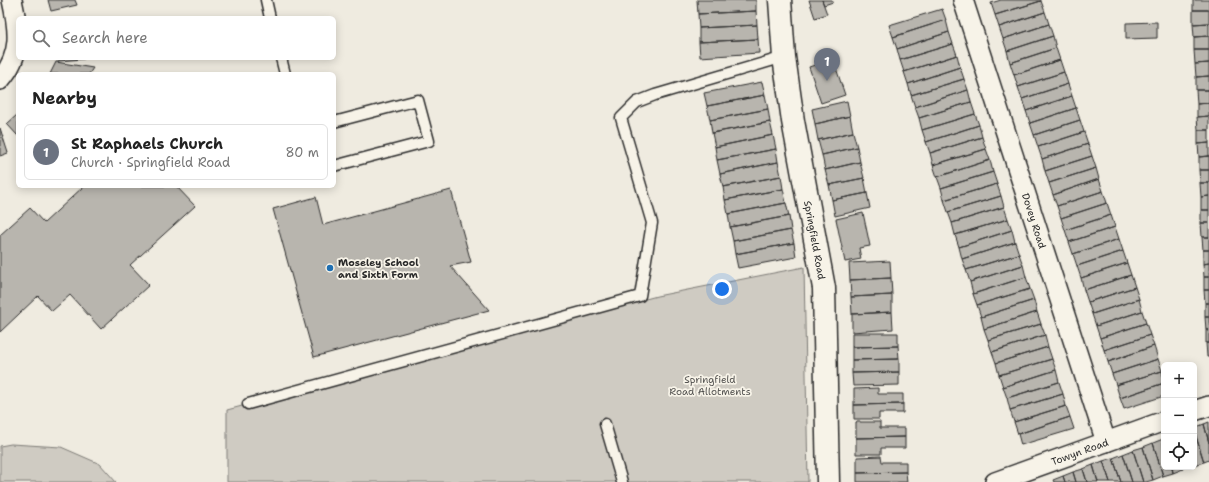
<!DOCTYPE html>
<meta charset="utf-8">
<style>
body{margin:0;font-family:"Shantell Sans",sans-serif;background:#f2f2f2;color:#222}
.controls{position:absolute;right:12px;bottom:12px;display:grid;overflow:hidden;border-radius:6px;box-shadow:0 2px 10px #0003}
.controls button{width:36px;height:36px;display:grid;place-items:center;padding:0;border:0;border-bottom:1px solid #e0e0e0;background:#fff;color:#222;font:20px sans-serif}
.you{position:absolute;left:722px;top:289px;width:14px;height:14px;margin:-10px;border:3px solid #fff;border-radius:50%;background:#1a73e8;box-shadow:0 0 0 6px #1a73e833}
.badge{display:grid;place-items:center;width:26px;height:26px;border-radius:50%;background:#111827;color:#fff;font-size:13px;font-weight:700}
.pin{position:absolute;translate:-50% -33px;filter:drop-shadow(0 1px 2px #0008)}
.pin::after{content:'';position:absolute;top:21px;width:14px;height:12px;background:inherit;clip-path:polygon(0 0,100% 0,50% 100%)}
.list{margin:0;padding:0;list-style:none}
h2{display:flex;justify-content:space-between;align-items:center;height:52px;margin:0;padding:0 16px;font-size:17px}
h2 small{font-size:13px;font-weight:400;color:#767676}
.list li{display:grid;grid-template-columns:26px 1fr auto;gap:12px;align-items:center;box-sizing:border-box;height:56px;margin:0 8px 8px;padding:0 8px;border:1px solid #e0e0e0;border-radius:6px}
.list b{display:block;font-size:15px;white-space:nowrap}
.list p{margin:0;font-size:13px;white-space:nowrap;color:#767676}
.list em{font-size:13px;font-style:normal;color:#767676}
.icon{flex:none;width:22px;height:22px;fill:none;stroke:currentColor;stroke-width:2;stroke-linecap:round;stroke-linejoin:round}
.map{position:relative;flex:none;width:1209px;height:482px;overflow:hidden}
.search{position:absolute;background:#fff;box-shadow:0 2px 10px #0003;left:16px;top:16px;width:320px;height:44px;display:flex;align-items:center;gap:10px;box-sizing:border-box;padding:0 14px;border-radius:6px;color:#767676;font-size:15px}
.panel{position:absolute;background:#fff;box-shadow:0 2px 10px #0003;left:16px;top:72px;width:320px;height:116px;border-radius:6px}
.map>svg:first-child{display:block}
.green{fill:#cfcbc2;stroke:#7d7b76}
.building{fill:#b8b5ae;stroke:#2b2b2b}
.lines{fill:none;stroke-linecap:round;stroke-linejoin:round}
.lane-casing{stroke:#2b2b2b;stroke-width:13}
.street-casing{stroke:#2b2b2b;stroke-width:22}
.secondary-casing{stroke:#2b2b2b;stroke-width:25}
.lane{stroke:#f7f3e8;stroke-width:10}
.street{stroke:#f7f3e8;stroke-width:19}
.secondary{stroke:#f7f3e8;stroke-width:22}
.poi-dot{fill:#1f6fb2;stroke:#f7f3e8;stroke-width:1.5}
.labels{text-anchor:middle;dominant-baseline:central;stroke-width:3.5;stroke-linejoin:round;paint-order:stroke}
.street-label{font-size:10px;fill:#2b2b2b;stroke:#f7f3e8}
.poi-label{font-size:10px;font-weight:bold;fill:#2b2b2b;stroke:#f7f3e8;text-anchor:start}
.park-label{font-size:10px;fill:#545351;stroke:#f7f3e8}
</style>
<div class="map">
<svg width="1209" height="482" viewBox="0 0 1209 482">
<rect width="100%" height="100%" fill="#efebe0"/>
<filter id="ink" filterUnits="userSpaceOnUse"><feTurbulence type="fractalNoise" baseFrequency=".025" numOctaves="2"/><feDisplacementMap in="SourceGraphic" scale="8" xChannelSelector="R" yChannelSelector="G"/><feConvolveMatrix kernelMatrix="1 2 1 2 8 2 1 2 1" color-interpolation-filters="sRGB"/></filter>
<g filter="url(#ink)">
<path class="green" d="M804,267L808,482H227V410L657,296Z
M11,444L61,447L100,464L116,482H0V446Z"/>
<path class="building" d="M48,0H75L77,5L51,11Z
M697,0H756V11L698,14Z
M809,0H822L827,14L815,18Z
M822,0H832L833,2L824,5Z
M1001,0H1041V1L995,15L991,3Z
M1193,0H1209V10H1193Z
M1041,1L1045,12L999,27L995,15Z
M942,9L946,20L893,37L889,25Z
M1193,10H1209V23L1193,24Z
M756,11L757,25L699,28L698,14Z
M1045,12L1049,24L1003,39L999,27Z
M946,20L949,32L897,49L893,37Z
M1157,22V38L1126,39V23Z
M1209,23V36L1194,37L1193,24Z
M1049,24L1053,36L1007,51L1003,39Z
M757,25L758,39L699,42V28Z
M949,32L953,44L900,60L897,49Z
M1053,36L1056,48L1010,63L1007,51Z
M1209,36V50H1194V37Z
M758,39L759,53L700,57L699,42Z
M953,44L957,55L904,72L900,60Z
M1056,48L1060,60L1014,75L1010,63Z
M1194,50H1209V63L1195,64Z
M957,55L960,67L908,84L904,72Z
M57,58H84V59L58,61Z
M833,59L845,95L821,103L809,67Z
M1060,60L1064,72L1018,87L1014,75Z
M56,62L93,68L89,74H50Z
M1209,63V76L1196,77L1195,64Z
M960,67L964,79L911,95L908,84Z
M1064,72L1068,84L1022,99L1018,87Z
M1209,76V90H1196V77Z
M964,79L968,90L915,107L911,95Z
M762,82L765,95L707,106L704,93Z
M1068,84L1072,96L1026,111L1022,99Z
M968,90L971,102L919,118L915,107Z
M1196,90H1209V103L1197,104Z
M765,95L768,109L710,120L707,106Z
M1072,96L1076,108L1030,123L1026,111Z
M847,101L850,116L815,124L812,109Z
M971,102L975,114L922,130L919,118Z
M1209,103V116L1197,117V104Z
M1076,108L1080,120L1034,135L1030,123Z
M768,109L770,122L712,133L710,120Z
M18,114V136L7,124Z
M975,114L979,125L926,142L922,130Z
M850,116L853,132L818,140L815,124Z
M1209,116V130H1198L1197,117Z
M1080,120L1084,132L1038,147L1034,135Z
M770,122L773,135L715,147L712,133Z
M979,125L982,137L930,153L926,142Z
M0,128L8,153L0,156Z
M1198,130H1209V143L1198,144Z
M853,132L857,147L822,155L818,140Z
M1084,132L1088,144L1042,159L1038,147Z
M773,135L776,149L717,160L715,147Z
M982,137L986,149L933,165L930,153Z
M1209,143V156L1199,157L1198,144Z
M1088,144L1092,156L1045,171L1042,159Z
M857,147L860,162L825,170L822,155Z
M776,149L778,162L720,174L717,160Z
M986,149L990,160L937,177L933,165Z
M1092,156L1096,168L1049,183L1045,171Z
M1209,156V170H1199V157Z
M990,160L993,172L941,188L937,177Z
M778,162L781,176L723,187L720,174Z
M860,162L864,178L829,185L825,170Z
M1096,168L1099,179L1053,195L1049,183Z
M1199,170H1209V183H1200Z
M993,172L997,184L944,200L941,188Z
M781,176L783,189L725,200L723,187Z
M864,178L867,193L832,200L829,185Z
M1099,179L1103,191L1057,206L1053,195Z
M1200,183H1209V196L1201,197Z
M997,184L1001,196L948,212L944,200Z
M84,186H176L195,206L130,265L149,285L101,329L70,295L52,311L38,296L0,332V235L30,208L44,223Z
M783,189L786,203L728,214L725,200Z
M451,190L471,262L450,266L489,310L314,357L273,209L316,197L323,225Z
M1103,191L1107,203L1061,218L1057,206Z
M867,193L870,208L835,216L832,200Z
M1001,196L1004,207L952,223L948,212Z
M1209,196V210H1201V197Z
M786,203L789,216L730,227L728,214Z
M1107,203L1111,215L1065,230L1061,218Z
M1004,207L1008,219L955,235L952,223Z
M1201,210H1209V223H1201Z
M863,213L870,246L859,248L861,259L845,262L836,219Z
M1111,215L1115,227L1069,242L1065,230Z
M789,216L791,230L733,241L730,227Z
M1008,219L1012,230L959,247L955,235Z
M1201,223H1209V237H1202Z
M1115,227L1119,239L1073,254L1069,242Z
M791,230L794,243L735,254L733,241Z
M1012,230L1015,242L962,259L959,247Z
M1202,237H1209V250H1203Z
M1119,239L1123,251L1077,266L1073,254Z
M1015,242L1019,254L966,270L962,259Z
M794,243L796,257L738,268L735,254Z
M1203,250H1209V263L1203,264Z
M1123,251L1127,263L1081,278L1077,266Z
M1019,254L1023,265L970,282L966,270Z
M890,261L891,278L850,280L849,263Z
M1127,263L1131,275L1084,290L1081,278Z
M1209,263V277H1204L1203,264Z
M1023,265L1026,277L973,294L970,282Z
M1131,275L1135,287L1088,302L1084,290Z
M1026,277L1030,289L977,305L973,294Z
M1204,277H1209V290H1204Z
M891,278L892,295L851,297L850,280Z
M1135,287L1139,299L1092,314L1088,302Z
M1030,289L1034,300L981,317L977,305Z
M1204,290H1209V303H1205Z
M892,295V312L852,314L851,297Z
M1139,299L1142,311L1096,326L1092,314Z
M1034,300L1037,312L984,329L981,317Z
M1205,303H1209V317H1205Z
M1142,311L1146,323L1100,338L1096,326Z
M892,312L893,329L852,332V314Z
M1037,312L1041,324L988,340L984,329Z
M1205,317H1209V330H1206Z
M1146,323L1150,335L1104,350L1100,338Z
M1041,324L1045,335L992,352L988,340Z
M1206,330H1209V343H1206Z
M852,333H898V346L852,347Z
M1045,335L1048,347L996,363L992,352Z
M1150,335L1154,346L1108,362L1104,350Z
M1206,343H1209V357H1207Z
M898,346L899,359L852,360V347Z
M1154,346L1158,359L1112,374L1108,362Z
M1048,347L1052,359L999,375L996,363Z
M899,359V372L852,373V360Z
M1052,359L1056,370L1003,387L999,375Z
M1158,359L1162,371L1116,385L1112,374Z
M1056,370L1059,382L1007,398L1003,387Z
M1162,371L1164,383L1120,398L1116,385Z
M899,372V385L853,386L852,373Z
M1059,382L1063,394L1010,410L1007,398Z
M1164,383V396L1124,409L1120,398Z
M878,388V394H903V404L854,405V389Z
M1063,394L1066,406L1014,422L1010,410Z
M903,404V413H879V419H854V405Z
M1066,406L1070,417L1018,434L1014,422Z
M1070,417L1074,429L1021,445L1018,434Z
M856,422H880V428H905V437L856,438Z
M1209,422V443L1204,424Z
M1204,424L1209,443V460L1204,462L1194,430V428Z
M1194,430L1204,462L1194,465Z
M905,437V448H881V454H856V438Z
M1163,439L1164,467H1172L1173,473L1163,476L1153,443Z
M1153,443L1163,476L1153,480L1143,447Z
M1143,447L1153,480L1146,482H1143L1133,450Z
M1133,450L1143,482H1132L1123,454Z
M1123,454L1132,482H1121L1113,458Z
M881,456L882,462H906V472L857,473V457Z
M1113,458L1121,482H1110L1103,461Z
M1103,461L1110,482H1098L1093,465Z
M1093,465L1098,482H1087L1083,469Z
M1172,467H1183V469L1173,473Z
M1083,469L1087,482H1076L1073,472Z
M906,472L907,482H857V473Z
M1073,472L1076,482H1065L1063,476Z
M1063,476L1065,482H1054L1053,480Z"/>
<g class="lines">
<g class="lane-casing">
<path id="lane" d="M266,0L270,18
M281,58L285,74
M334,122L418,100L429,141L334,166
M248,404L640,296L652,223L621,118L637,102L655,95L784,57
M605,424L622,482"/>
</g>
<g class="street-casing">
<g id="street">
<path id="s1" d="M963,0L1106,442"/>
<path d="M0,80C22,55 19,31 12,0"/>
<path d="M1194,411L1209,406"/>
<path id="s2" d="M995,482L1164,421"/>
</g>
</g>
<g class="secondary-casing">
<g id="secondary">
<path id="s3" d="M780,0L784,57L793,121L824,288L828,482"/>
</g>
</g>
<use href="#lane" class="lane"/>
<use href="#street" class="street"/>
<use href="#secondary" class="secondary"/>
</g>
</g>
<circle class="poi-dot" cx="330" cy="268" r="4"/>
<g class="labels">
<g class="street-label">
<text stroke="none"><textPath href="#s1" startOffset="232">Dovey Road</textPath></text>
<text stroke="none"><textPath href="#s3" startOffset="243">Springfield Road</textPath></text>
<text stroke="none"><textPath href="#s2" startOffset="90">Towyn Road</textPath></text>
</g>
<g class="poi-label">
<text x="338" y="262">Moseley School<tspan x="338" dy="12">and Sixth Form</tspan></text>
</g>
<g class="park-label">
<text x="710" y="379">Springfield<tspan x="710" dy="12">Road Allotments</tspan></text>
</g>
</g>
</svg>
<div class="controls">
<button>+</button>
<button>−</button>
<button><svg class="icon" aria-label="locate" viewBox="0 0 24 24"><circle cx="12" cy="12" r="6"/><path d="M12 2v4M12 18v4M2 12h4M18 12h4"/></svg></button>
</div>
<div class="you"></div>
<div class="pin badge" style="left:827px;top:81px;background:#6b7280">1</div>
<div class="search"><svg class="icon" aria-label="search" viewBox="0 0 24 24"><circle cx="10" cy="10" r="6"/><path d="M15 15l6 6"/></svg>Search here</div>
<section class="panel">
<h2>Nearby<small></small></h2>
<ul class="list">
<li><span class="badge" style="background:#6b7280">1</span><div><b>St Raphaels Church</b><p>Church · Springfield Road</p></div><em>80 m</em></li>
</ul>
</section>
</div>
